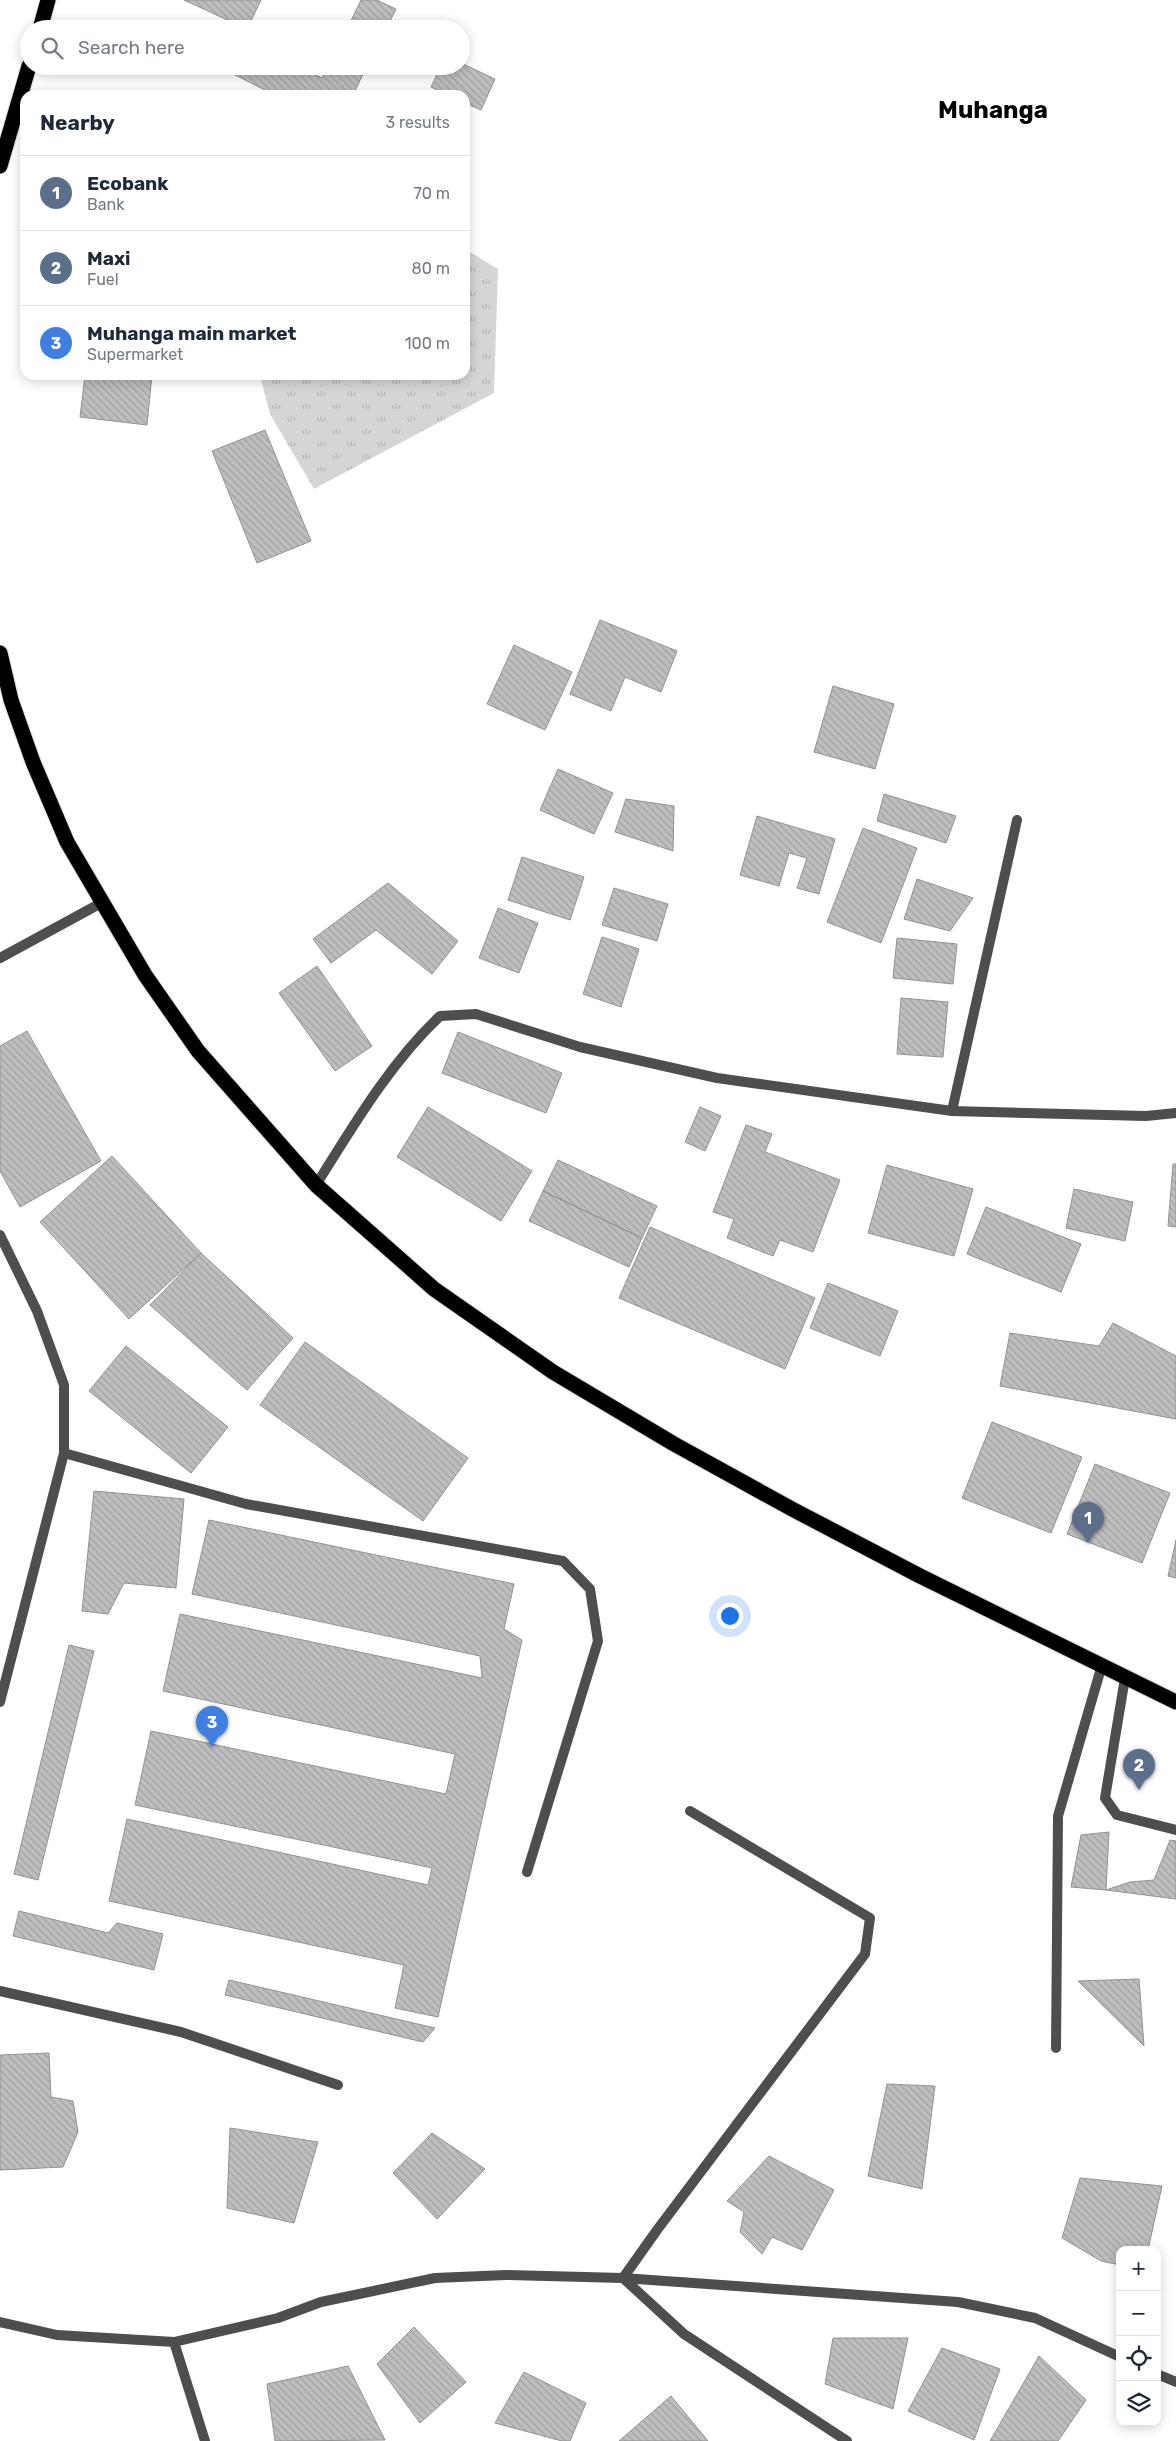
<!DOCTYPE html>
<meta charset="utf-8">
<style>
body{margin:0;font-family:Rubik,sans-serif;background:#f6f6f7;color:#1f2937}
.controls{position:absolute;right:15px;bottom:15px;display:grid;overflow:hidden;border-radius:10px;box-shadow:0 2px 12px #0003}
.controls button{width:45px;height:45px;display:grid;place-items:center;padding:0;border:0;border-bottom:1px solid #e0e1e3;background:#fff;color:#1f2937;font:25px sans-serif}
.you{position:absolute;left:729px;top:1615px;width:18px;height:18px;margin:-12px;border:4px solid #fff;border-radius:50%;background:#1a73e8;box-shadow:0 0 0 8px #1a73e833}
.badge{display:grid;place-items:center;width:32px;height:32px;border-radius:50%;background:#0b8043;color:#fff;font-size:16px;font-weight:700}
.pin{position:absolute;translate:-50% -41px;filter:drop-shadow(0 1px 2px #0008)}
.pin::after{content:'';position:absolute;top:26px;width:18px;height:15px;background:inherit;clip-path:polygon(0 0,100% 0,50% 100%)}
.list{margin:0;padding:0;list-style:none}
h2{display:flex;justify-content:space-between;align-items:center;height:65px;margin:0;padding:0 20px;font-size:21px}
h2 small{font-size:16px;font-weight:400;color:#747a83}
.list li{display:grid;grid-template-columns:32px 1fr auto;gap:15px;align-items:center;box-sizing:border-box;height:75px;padding:0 20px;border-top:1px solid #e0e1e3}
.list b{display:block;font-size:19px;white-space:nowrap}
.list p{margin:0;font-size:16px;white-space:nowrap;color:#747a83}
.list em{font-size:16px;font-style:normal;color:#747a83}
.icon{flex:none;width:28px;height:28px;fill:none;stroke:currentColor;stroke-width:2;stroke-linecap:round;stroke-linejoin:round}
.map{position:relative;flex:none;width:1176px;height:2441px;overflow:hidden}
.search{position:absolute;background:#fff;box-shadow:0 2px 12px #0003;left:20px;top:20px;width:450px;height:55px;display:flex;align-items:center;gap:12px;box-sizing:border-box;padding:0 18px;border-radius:28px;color:#747a83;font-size:19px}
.panel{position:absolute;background:#fff;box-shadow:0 2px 12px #0003;left:20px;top:90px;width:450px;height:290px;border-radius:15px}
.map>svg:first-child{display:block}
.grass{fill:url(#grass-tufts)}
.building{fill:url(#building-back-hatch);stroke:#929292}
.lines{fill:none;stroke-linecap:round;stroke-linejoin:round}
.highway-casing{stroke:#dbdbdb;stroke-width:17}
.lane{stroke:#4e4e4e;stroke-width:10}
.street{stroke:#4e4e4e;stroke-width:10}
.highway{stroke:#000;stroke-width:15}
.labels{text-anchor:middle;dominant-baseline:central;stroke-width:4;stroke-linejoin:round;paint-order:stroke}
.town-label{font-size:24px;font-weight:bold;fill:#000;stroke:#fff}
</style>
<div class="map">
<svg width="1176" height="2441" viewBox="0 0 1176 2441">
<defs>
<pattern id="grass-tufts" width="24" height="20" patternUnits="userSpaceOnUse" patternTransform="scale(1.25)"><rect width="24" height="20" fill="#d5d5d5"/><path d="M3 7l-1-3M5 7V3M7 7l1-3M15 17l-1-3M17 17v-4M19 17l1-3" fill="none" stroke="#b5b5b5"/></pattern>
<pattern id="building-back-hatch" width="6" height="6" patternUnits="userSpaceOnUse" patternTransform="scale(1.25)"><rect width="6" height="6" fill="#bebebe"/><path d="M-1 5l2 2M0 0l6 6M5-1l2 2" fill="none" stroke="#a2a2a2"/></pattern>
</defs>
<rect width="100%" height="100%" fill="#fff"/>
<path class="grass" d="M465,249L498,269L494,393L314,489L270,414L260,375H465Z"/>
<path class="building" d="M184,0H261L247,29Z
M361,0H377L396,9L386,29H347Z
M461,63L495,79L481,110L465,103V95H448L431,87L441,66H461Z
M217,66H298L322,78L328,66H367L353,95H275Z
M85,375H152L147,425L80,417Z
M265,430L311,541L257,563L212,451Z
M600,620L677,651L661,692L625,677L611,711L570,694Z
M514,645L572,672L545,730L487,704Z
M833,686L894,704L875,769L814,752Z
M558,769L613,793L594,834L540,810Z
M884,794L956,816L946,843L877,821Z
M626,799L674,806L673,851L615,832Z
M757,816L835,839L819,894L797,888L807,858L789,853L779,886L740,875Z
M863,828L917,848L881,943L827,922Z
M522,857L584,877L570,920L508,900Z
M917,879L973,898L950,931L904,919Z
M388,883L458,941L432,974L376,930L331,963L313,939Z
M614,888L668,904L657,941L602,925Z
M498,908L538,923L519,973L479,958Z
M602,937L639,949L621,1007L583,994Z
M897,938L957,944L953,984L893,978Z
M317,966L372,1046L335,1071L279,993Z
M901,998L948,1002L943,1057L897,1054Z
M27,1031L101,1161L20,1207L0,1171V1046Z
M458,1032L562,1073L546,1113L442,1073Z
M428,1107L532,1171L501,1221L397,1157Z
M700,1107L721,1116L705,1151L685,1142Z
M746,1125L772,1134L765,1152L840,1180L813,1252L780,1240L773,1256L727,1238L734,1219L713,1212Z
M112,1156L201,1253L129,1319L40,1222Z
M558,1160L657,1206L642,1238L543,1191Z
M1173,1164H1176V1227L1168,1226Z
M887,1165L973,1189L954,1256L868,1233Z
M1074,1189L1133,1202L1125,1241L1066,1228Z
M543,1191L642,1238L629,1267L529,1221Z
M986,1207L1081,1244L1061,1292L967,1254Z
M650,1227L815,1298L785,1369L619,1298Z
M201,1253L293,1338L247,1390L150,1305Z
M828,1283L898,1311L880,1356L810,1328Z
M1113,1323L1176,1356V1419L1000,1386L1010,1333L1099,1346Z
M305,1342L468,1458L423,1521L260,1405Z
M126,1346L228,1427L191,1473L89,1391Z
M992,1422L1082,1457L1051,1533L962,1498Z
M1095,1464L1170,1493L1142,1563L1067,1534Z
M94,1491L184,1499L176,1588L124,1583L108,1614L82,1611Z
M209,1520L514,1584L504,1629L522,1640L438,2017L395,2008L404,1965L109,1901L127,1819L428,1885L432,1868L135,1805L151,1731L446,1794L455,1754L163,1691L180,1614L482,1678L480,1656L192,1594Z
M1176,1540V1578L1168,1576Z
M69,1645L94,1651L38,1880L14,1874Z
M1109,1832L1106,1890L1071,1887L1081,1835Z
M1170,1840L1176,1841V1899L1106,1890L1130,1882L1154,1880Z
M19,1911L108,1933L117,1923L163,1934L154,1970L13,1936Z
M1139,1979L1144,2046L1078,1981Z
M229,1980L435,2028L423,2042L225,1995Z
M49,2053L51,2097L73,2101L78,2132L63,2167L0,2170V2055Z
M887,2084L935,2086L922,2189L868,2176Z
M230,2128L318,2142L294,2223L227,2208Z
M432,2133L485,2169L437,2219L393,2173Z
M769,2156L834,2190L802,2250L772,2237L762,2254L740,2232L744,2212L727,2201Z
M1080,2178L1162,2186L1148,2250H1120V2265L1101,2261L1062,2238Z
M414,2327L466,2382L420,2423L377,2364Z
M833,2338H908L893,2409L825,2384Z
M942,2348L1000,2369L974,2440L908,2411Z
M1039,2356L1086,2400L1058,2441H990Z
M348,2366L385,2440L275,2441L267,2384Z
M524,2372L586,2403L570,2441H562L495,2423Z
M671,2396L708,2441H619Z"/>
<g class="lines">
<g class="highway-casing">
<path id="highway" d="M40,29L48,0
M0,166L29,66
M0,653L11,700L33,762L67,842L145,975L198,1051L316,1185L434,1289L553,1372L674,1444L792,1509L920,1576L1176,1702"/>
</g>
<path class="lane" d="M64,1453L246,1504L563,1561L590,1589L598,1641L527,1872
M1125,1678L1105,1798L1117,1815L1176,1830
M623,2278L657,2230L865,1954L870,1918L690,1811"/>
<path class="street" d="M0,958L103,902
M952,1111L1017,820
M316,1185C353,1126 390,1063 440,1016L476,1014L580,1047L717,1078L952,1111L1146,1116L1176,1113
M0,1235L37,1311L64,1385V1453L0,1702
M0,1991L181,2032L338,2085
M1056,2048L1058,1816L1102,1665
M623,2278L958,2302L1035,2318L1120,2357
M0,2322L57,2335L174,2342L278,2318L321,2302L435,2278L506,2275L623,2278L684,2334L847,2441
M174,2342L205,2441
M1157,2374L1176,2382"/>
<use href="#highway" class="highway"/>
</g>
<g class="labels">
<g class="town-label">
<text x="993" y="110">Muhanga</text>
</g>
</g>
</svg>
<div class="controls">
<button>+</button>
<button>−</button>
<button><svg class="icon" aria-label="locate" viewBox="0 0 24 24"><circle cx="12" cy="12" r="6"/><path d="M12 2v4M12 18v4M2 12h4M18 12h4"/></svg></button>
<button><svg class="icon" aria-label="layers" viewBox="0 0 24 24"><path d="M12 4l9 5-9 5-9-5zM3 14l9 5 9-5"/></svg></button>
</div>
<div class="you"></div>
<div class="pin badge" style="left:1088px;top:1543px;background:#5c6f8a">1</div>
<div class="pin badge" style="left:1139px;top:1790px;background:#5c6f8a">2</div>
<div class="pin badge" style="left:212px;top:1747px;background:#3f7fe0">3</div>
<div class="search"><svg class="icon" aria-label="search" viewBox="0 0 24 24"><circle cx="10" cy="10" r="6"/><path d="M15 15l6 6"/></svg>Search here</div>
<section class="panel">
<h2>Nearby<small>3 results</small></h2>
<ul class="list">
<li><span class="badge" style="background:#5c6f8a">1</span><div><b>Ecobank</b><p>Bank</p></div><em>70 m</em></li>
<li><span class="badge" style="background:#5c6f8a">2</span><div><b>Maxi</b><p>Fuel</p></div><em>80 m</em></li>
<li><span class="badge" style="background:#3f7fe0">3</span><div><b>Muhanga main market</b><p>Supermarket</p></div><em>100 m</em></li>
</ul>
</section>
</div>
